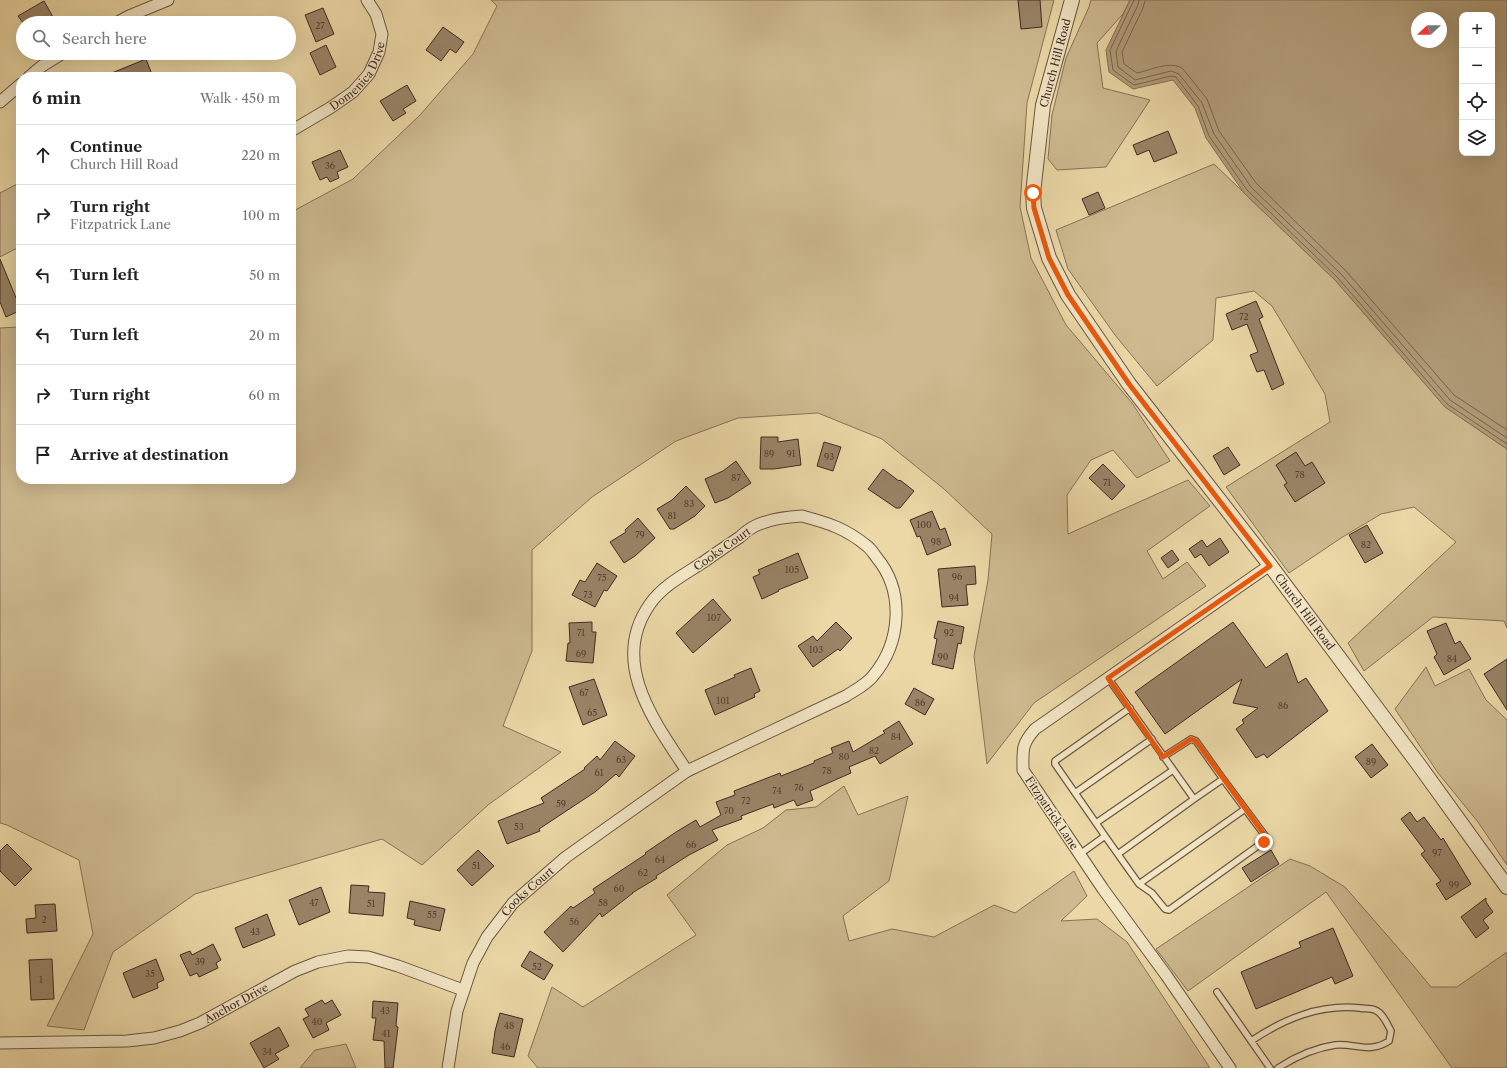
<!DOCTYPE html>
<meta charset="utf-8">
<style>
body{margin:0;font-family:"Libre Caslon Text",serif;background:#f2f2f2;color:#222}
.controls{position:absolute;right:12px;top:12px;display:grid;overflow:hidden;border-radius:8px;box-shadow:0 4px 16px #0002}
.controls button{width:36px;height:36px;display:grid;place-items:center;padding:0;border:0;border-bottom:1px solid #e0e0e0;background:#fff;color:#222;font:20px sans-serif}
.compass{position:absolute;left:1411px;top:12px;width:36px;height:36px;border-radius:50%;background:#fff;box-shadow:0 4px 16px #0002;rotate:248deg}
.stop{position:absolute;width:12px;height:12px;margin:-9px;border:3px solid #ea580c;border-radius:50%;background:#fff}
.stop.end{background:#ea580c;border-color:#fff;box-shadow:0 1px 4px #0008}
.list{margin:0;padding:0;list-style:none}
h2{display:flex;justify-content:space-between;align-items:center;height:52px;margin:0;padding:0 16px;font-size:17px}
h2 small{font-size:13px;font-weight:400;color:#767676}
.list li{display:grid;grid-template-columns:26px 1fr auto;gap:12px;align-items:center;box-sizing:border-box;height:60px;padding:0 16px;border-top:1px solid #e0e0e0}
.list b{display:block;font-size:15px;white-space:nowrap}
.list p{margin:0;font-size:13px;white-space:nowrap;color:#767676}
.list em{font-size:13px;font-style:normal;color:#767676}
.icon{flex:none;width:22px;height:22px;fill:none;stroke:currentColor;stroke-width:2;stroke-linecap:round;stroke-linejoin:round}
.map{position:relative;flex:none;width:1507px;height:1068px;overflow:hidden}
.search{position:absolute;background:#fff;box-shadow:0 4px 16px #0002;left:16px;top:16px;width:280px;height:44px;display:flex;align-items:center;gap:10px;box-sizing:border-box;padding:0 14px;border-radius:22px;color:#767676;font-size:15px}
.panel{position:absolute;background:#fff;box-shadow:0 4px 16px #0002;left:16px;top:72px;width:280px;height:412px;border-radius:16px}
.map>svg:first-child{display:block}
.green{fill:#ceba90;stroke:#87725a}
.water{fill:#b19d79;stroke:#846f57;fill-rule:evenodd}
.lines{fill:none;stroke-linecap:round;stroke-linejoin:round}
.shore{stroke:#78644e;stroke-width:1}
.building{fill:#998467;stroke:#402a23}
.service-casing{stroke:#6b5644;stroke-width:8}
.minor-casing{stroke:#6b5644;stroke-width:13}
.tertiary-casing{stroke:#6b5644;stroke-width:16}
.service{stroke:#f2e6c5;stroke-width:5.5}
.minor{stroke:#f2e6c5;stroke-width:11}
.tertiary{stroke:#f2e6c5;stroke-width:14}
.route{stroke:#ea580c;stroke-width:5}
.labels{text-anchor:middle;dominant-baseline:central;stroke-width:3;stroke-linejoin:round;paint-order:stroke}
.number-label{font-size:9px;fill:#564034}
.street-label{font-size:11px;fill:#402a23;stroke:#f2e6c5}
</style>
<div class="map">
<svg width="1507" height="1068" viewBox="0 0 1507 1068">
<rect width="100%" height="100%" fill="#ebd8a6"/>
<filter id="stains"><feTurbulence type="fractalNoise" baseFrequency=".005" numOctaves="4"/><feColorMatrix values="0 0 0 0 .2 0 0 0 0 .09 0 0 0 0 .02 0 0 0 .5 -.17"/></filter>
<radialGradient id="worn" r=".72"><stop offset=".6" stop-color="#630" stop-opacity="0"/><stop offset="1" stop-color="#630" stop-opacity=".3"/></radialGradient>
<path class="green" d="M491,0H1054L1027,103L1020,207L1031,258L1066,325L1132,403L1170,461L1137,478L1113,450L1091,460L1067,495L1068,534L1188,480L1210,506L1147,551L1163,579L1187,562L1206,586L1034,703L987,764L974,656L988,580L992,534L944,489L882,439L818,413L738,418L676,441L592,497L532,550V651L503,726L561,752L488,805L422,865L382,839L195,894L113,952L84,1030L47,1026L93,934L79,860L7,825L0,823V328L19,327L21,324V417L17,420L20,437L21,438V479H291V213L297,209L353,179L420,115L473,54L497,6Z
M1091,0H1130L1123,14L1097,43L1103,88L1150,100L1106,167L1057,170L1048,159L1052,115L1066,58L1089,7Z
M1214,164L1336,281L1445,407L1507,449V628L1504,621L1433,617L1364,671L1348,643L1456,542L1414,507L1381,514L1341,538L1289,573L1226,487L1330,422L1325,394L1272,306L1254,291L1216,298L1213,340L1157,386L1115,335L1068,269L1056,230Z
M21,182V246L0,257V193Z
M1426,667L1435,686L1469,669L1486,700L1507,720V865L1478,822L1438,773L1395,709Z
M844,786L858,815L908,796L889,881L843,916L849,941L892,929L934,937L994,905L1015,913L1074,871L1087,896L1061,921L1097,919L1127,942L1210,1068H538L528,1056L552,987L583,1007L696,935L667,895L727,845L763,828L786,810L816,807Z
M1290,859L1310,866L1345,887L1413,965L1431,987H1457L1507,952V1068H1452L1326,892L1188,991L1156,949Z
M346,1044L356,1068H300L315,1050Z"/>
<path class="water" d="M1130,0H1507V449L1445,407L1336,281L1244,193L1206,138L1195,108L1173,80L1133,89L1109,72L1106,50ZM1462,15H1492V153H1462ZM1417,18H1441V42H1417Z"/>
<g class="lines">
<path class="shore" d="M1134,0L1110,50L1113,70L1134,85L1171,76L1176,77L1198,106L1209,136L1247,190L1338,278L1447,404L1507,444
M1139,0L1138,5L1116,51L1118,67L1135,80L1171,71L1179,74L1202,103L1214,134L1251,187L1342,275L1450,400L1507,438
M1145,0L1143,8L1122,52L1124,64L1137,73C1151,70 1171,60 1183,69L1207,99L1219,131L1256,183L1346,271L1454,395L1507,430"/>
</g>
<path class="building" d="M1018,0H1040L1042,27L1021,29Z
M44,1L53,17L42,23H23L18,16Z
M323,8L334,34L316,42L305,15Z
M443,27L464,42L456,53L450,49L441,61L426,50Z
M326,45L336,67L320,75L310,53Z
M146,59L153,77H102Z
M407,85L416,101L403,109L406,113L393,121L380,101Z
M1168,131L1177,153L1154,162L1149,150L1137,155L1133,145Z
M340,150L348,167L337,172L339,178L330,182L327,177L320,180L312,162Z
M1098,192L1105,208L1089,215L1082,199Z
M0,259L21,310L6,317L0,302Z
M1256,301L1263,317L1259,319L1284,384L1272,390L1264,370L1257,372L1250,355L1258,352L1247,324L1232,330L1226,314Z
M761,437H778V442L798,439L801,465L774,469H760Z
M824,442L841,447L833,471L817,466Z
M1228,447L1240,465L1224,475L1213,456Z
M1296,452L1305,466L1312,462L1325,483L1295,502L1284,485L1287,483L1276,465Z
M736,461L751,483L728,498L715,503L705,479L723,471Z
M1103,464L1125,486L1112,500L1089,478Z
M883,469L899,481L900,480L914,491L900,508H896L868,489Z
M686,486L705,506L695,516L674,529H670L657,509L672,500Z
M932,511L940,530L945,528L951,545L927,555L920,536L917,537L910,520Z
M638,518L655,538L635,556L624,563L610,542L626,532L625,530Z
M1367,525L1383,553L1365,563L1349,535Z
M1220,538L1229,552L1209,566L1201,554L1195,558L1189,549L1202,540L1207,547Z
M1172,550L1179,560L1168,568L1161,558Z
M798,553L808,578L778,590L779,591L762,599L753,577L760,574L758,570Z
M597,563L617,576L607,591L604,590L595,607L572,595L580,580L585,582Z
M975,566L976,584L966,585L968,605L942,607L938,569Z
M713,599L731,620L693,653L676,633Z
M938,621L964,627L961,644L958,643L953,669L932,664L937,639L934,638Z
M592,622V632H596L593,663L566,661L568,643H570L569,623Z
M836,622L852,638L840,651L838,649L813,667L798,646L813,636L817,641Z
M1233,622L1266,668L1287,653L1298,683L1306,678L1328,711L1267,758L1264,754L1256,758L1236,729L1244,723L1242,720L1258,708L1233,703L1242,679L1165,734L1135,692Z
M1446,623L1455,644L1460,641L1471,659L1444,675L1434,657L1437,654L1427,631Z
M1507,659V710L1484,674Z
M751,668L760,691L754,694L755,697L715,715L705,690L735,677L734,675Z
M594,679L607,715L583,725L569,687Z
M914,688L934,699L925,715L905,704Z
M899,721L913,744L880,764L875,756L849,767L851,773L810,791L813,800L797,806L794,800L774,808L773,804L741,816L742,819L712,830L718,840L689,855L656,876L657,878L632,893H633L602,917L600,913L563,952L544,932L571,906L573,908L595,893L593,889L646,854L645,853L676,832L696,820L700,827L721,815L716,802L735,795L734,791L780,773L781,776L814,763V761L833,753L831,748L849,741L853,752L885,733L883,731Z
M615,741L635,756L619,777L616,774L595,792L539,829L540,831L507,844L498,821L544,803L541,798L585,769L584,768L597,756L600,760Z
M1372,744L1388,765L1371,778L1355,757Z
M1410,812L1417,822L1424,817L1441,840L1443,838L1471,884L1446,900L1436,884L1441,881L1421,854L1425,851L1401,819Z
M7,844L32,869L15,886L0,871V851Z
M478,850L494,866L472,886L457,870Z
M1271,850L1279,864L1251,882L1242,868Z
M351,885L369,886L368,892L385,893L383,916L349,913Z
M321,887L330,912L299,925L289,900Z
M1486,898V902L1493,912L1483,920L1489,928L1476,938L1461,917Z
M410,901L445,909L440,931L414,925L415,920L407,918Z
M55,904L57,931L27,933L26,919L36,918L35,905Z
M267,914L275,935L243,948L235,928Z
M1333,928L1353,976L1335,984L1332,977L1256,1009L1241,972L1301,947L1299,942Z
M213,944L221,960L216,963L218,968L199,977L197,973L190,976L180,955L190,951L192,955Z
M530,951L553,965L544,980L521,966Z
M52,959L54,999L31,1000L29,960Z
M156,959L164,980L157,983L158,988L133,998L123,973Z
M322,1000L325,1004L332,1000L341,1015L326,1023L329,1030L313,1038L303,1019L309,1016L305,1009Z
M373,1001L398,1003L396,1026L398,1027L393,1068H385L384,1041L373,1040L376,1018H372Z
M500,1013L523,1019L514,1057L492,1053L495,1031Z
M279,1027L289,1046L275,1054L279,1059L264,1068L250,1043Z"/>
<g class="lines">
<g class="service-casing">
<path id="service" d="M1108,678L1194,799L1118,854
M1163,757L1191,739L1196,741L1223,779L1194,799
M1075,793L1152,739
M1096,823L1173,770
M1105,836L1139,884L1152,893L1165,909L1169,910L1266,840V837L1223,779
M1080,854L1105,836L1055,764V761L1130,708
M1139,884L1245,809
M1217,992L1270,1068
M1251,1041C1284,1019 1319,1004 1360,1008C1364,1009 1370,1008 1375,1010C1383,1013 1387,1024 1391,1031L1389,1041C1369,1054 1355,1043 1335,1045C1315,1048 1295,1057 1278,1068"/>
</g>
<g class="minor-casing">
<g id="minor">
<path d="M116,23L129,16L168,0"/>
<path d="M29,77L42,66L63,53"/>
<path d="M0,102L21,84"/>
<path id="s1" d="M291,131L330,108L353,92L369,74L379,52L382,34L376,14L367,0"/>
<path d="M802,516C828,523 845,528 867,546C871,549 874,554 877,558C905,592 901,643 873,676C866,685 855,690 846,696L687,771C654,721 609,662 650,604C663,585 687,573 705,561C716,553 728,545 740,537C744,533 749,529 755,526C769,519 785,517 802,516Z"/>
<path id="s2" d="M0,1043L127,1041L154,1038L180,1031L200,1023L295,971L318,962L348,956L368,957L398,966L463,990"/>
<path id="s3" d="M448,1068L457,1011L473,963L487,937L513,903L566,857L687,771"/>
<path d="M1230,1068L1166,975L1103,889L1023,770C1023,750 1021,745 1035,729L1270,565"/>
</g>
</g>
<g class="tertiary-casing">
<g id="tertiary">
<path id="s4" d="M1072,0L1043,105L1033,193L1034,208L1049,258L1068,295L1129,384L1270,565L1419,765L1507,887"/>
</g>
</g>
<use href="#service" class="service"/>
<use href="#minor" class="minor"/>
<use href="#tertiary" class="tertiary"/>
</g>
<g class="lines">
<path class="route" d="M1033,193L1034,208L1049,258L1068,295L1129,384L1270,566L1108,678L1163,757L1191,739L1196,741L1266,837V840L1264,842"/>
</g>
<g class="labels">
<g class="number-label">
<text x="320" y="25">27</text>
<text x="330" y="165">36</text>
<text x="1244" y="316">72</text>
<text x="769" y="453">89</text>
<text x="791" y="453">91</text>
<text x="829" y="456">93</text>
<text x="1300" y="474">78</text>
<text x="736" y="477">87</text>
<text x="1107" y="482">71</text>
<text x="689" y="503">83</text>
<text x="672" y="515">81</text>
<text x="924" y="524">100</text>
<text x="640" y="534">79</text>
<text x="936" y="541">98</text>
<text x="1366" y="544">82</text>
<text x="792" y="569">105</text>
<text x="957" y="576">96</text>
<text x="602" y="577">75</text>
<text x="588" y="594">73</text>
<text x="954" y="597">94</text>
<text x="714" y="617">107</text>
<text x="581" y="632">71</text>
<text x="949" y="632">92</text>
<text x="816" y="649">103</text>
<text x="581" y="653">69</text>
<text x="943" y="656">90</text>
<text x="1452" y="658">84</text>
<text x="584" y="692">67</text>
<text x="723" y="700">101</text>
<text x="920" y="702">86</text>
<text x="1283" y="705">86</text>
<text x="592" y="712">65</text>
<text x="896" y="736">84</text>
<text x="874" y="750">82</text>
<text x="844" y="756">80</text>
<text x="621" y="759">63</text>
<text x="1371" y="761">89</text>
<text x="827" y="770">78</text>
<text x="599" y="772">61</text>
<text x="799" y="787">76</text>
<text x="777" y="790">74</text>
<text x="746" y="800">72</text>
<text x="561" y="803">59</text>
<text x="729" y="810">70</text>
<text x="519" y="826">53</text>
<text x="691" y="844">66</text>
<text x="1437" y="852">97</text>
<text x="660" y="859">64</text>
<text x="476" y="865">51</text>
<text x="643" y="872">62</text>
<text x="1454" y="884">99</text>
<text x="619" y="888">60</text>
<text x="314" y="902">47</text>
<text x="603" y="902">58</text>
<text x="371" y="903">51</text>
<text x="432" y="914">55</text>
<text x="44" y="919">2</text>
<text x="574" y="921">56</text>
<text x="255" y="931">43</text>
<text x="200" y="961">39</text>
<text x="537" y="966">52</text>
<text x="150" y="973">35</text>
<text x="41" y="979">1</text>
<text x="385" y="1010">43</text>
<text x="317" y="1021">40</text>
<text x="509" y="1025">48</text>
<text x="386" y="1033">41</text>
<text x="505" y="1046">46</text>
<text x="267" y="1051">34</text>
</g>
<g class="street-label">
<text transform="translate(1055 63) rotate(-75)">Church Hill Road</text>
<text stroke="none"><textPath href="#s1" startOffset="89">Domenica Drive</textPath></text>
<text transform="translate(722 549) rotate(-35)">Cooks Court</text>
<text stroke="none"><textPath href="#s4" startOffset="702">Church Hill Road</textPath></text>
<text transform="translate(1052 813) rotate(56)">Fitzpatrick Lane</text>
<text stroke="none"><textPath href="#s3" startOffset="199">Cooks Court</textPath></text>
<text stroke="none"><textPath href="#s2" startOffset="244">Anchor Drive</textPath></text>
</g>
</g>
<rect width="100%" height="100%" filter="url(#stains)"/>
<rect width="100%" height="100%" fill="url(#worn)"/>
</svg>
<div class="controls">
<button>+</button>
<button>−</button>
<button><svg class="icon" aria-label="locate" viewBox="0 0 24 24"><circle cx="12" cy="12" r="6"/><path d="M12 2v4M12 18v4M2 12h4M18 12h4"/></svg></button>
<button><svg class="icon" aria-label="layers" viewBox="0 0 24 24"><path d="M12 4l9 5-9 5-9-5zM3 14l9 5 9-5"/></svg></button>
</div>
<svg class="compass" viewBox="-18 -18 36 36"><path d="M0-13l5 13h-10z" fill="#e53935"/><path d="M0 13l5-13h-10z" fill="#767676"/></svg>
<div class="stop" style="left:1033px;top:193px"></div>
<div class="stop end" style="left:1264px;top:842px"></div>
<div class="search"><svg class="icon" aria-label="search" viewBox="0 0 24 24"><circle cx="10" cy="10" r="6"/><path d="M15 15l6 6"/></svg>Search here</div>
<section class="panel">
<h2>6 min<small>Walk · 450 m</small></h2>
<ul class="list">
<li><svg class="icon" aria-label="ahead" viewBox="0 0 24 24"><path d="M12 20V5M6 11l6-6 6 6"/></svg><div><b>Continue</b><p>Church Hill Road</p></div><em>220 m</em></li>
<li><svg class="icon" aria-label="right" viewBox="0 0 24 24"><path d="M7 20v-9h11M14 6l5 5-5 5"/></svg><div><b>Turn right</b><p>Fitzpatrick Lane</p></div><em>100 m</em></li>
<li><svg class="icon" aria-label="left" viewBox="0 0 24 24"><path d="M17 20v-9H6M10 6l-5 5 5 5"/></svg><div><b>Turn left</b></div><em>50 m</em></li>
<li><svg class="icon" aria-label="left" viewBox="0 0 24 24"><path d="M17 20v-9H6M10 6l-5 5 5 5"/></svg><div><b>Turn left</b></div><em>20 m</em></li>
<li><svg class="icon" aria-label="right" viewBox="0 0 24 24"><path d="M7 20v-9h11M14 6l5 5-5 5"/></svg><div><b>Turn right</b></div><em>60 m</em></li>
<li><svg class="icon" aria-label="arrive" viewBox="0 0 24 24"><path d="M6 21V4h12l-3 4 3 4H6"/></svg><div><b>Arrive at destination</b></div></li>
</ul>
</section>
</div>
